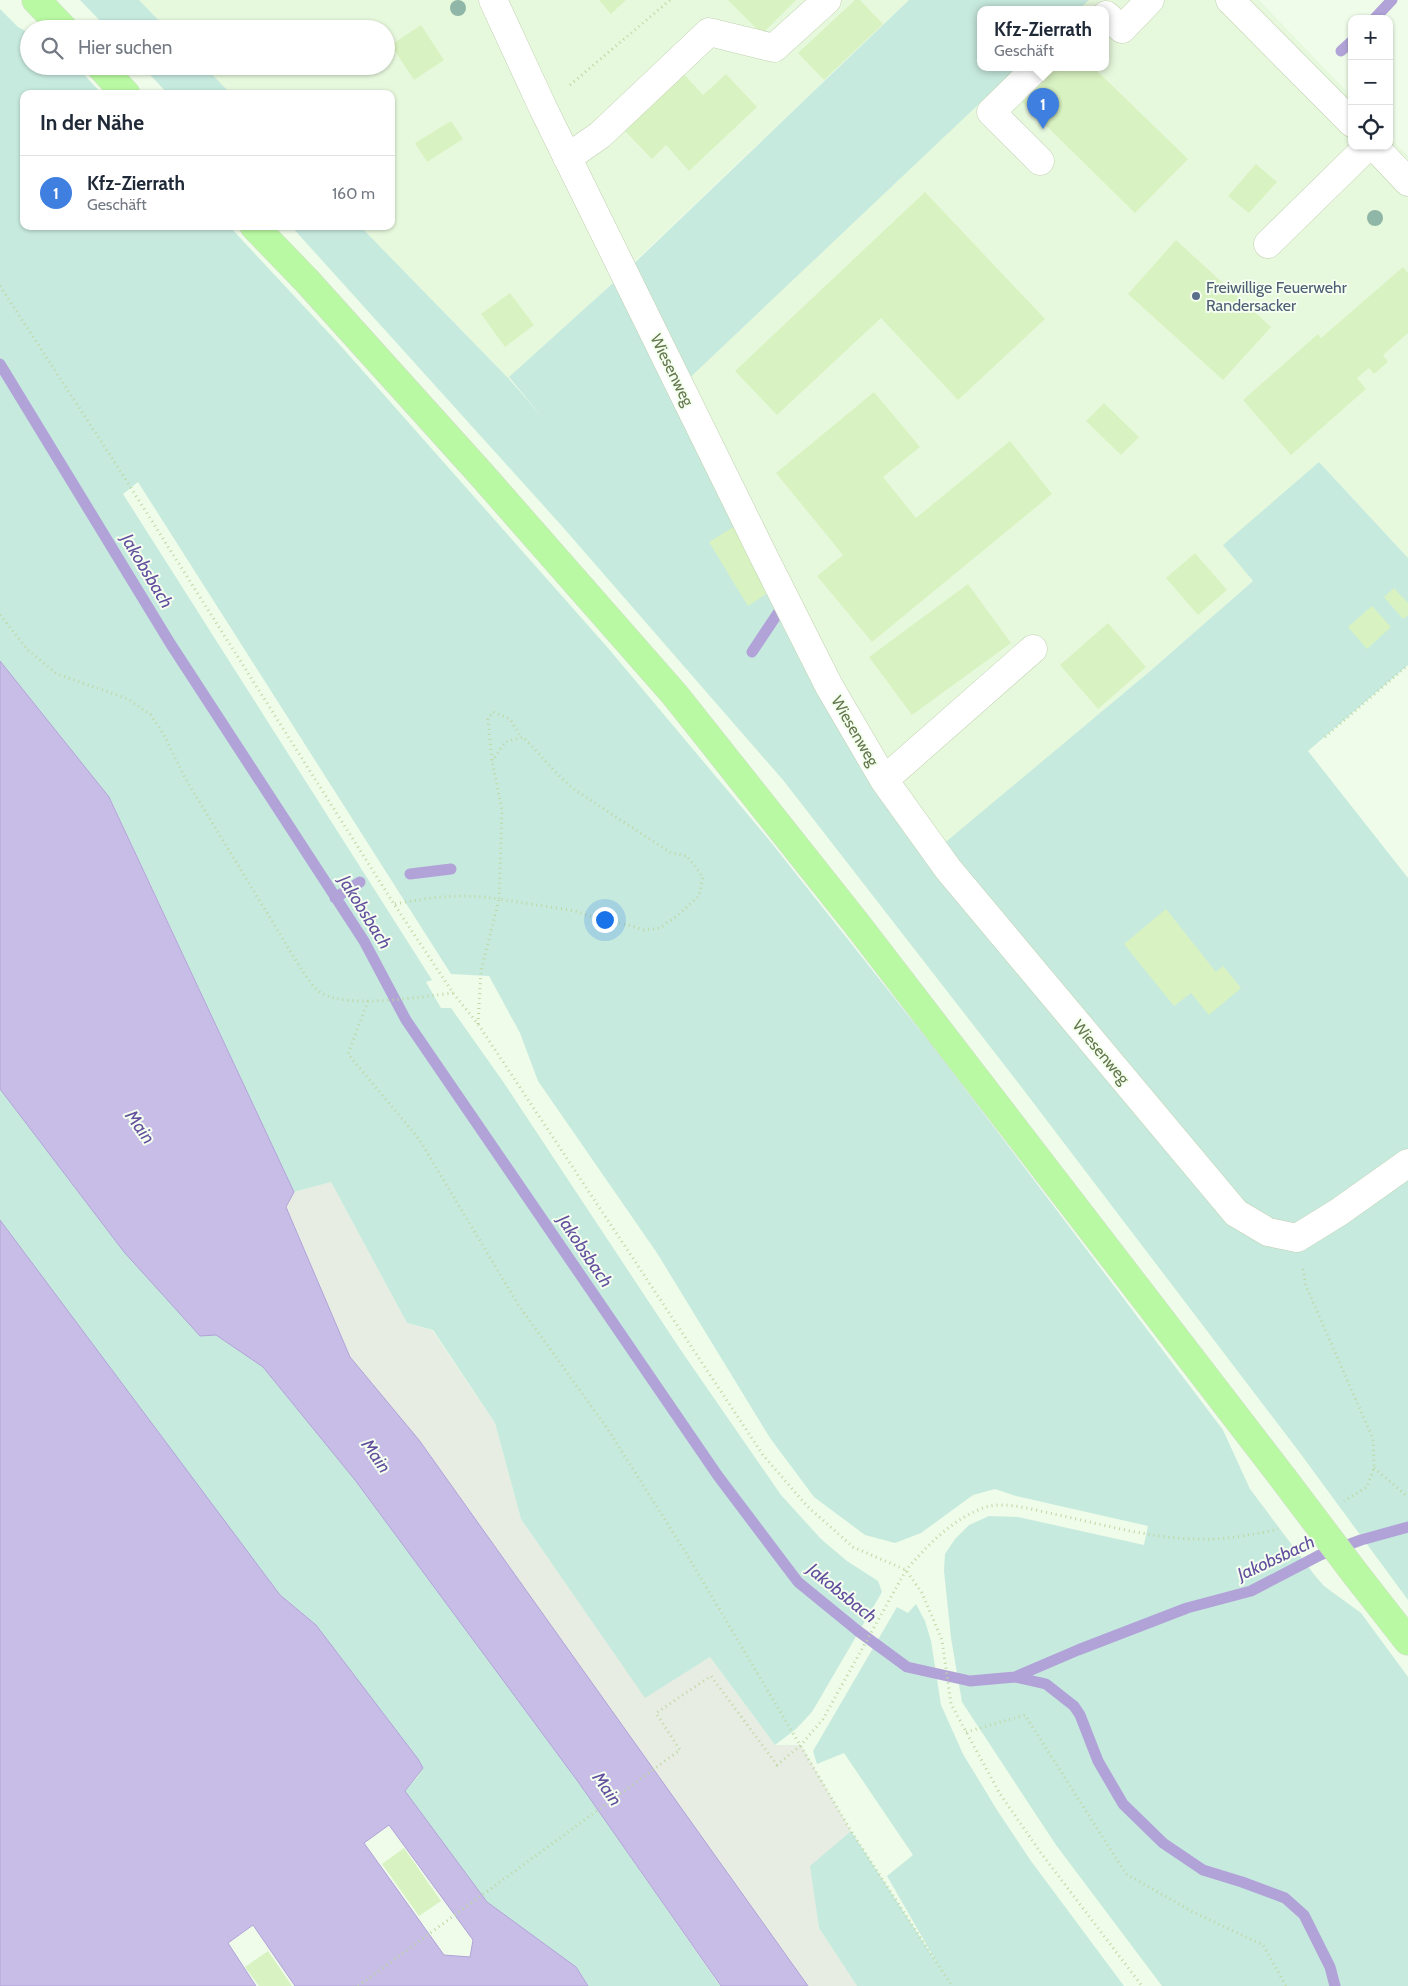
<!DOCTYPE html>
<html lang="de">
<meta charset="utf-8">
<style>
body{margin:0;font-family:Cabin,sans-serif;background:#f2f2f3;color:#1f2937}
.controls{position:absolute;right:15px;top:15px;display:grid;overflow:hidden;border-radius:10px;box-shadow:0 1px 4px #0004}
.controls button{width:45px;height:45px;display:grid;place-items:center;padding:0;border:0;border-bottom:1px solid #e0e1e3;background:#fff;color:#1f2937;font:25px sans-serif}
.you{position:absolute;left:604px;top:919px;width:18px;height:18px;margin:-12px;border:4px solid #fff;border-radius:50%;background:#1a73e8;box-shadow:0 0 0 8px #1a73e833}
.badge{display:grid;place-items:center;width:32px;height:32px;border-radius:50%;background:#627d42;color:#fff;font-size:16px;font-weight:700}
.pin{position:absolute;translate:-50% -41px;filter:drop-shadow(0 1px 2px #0008)}
.pin::after{content:'';position:absolute;top:26px;width:18px;height:15px;background:inherit;clip-path:polygon(0 0,100% 0,50% 100%)}
.popup{position:absolute;left:977px;top:6px;width:132px;height:65px;box-sizing:border-box;display:grid;place-content:center;border-radius:10px;background:#fff;filter:drop-shadow(0 1px 4px #0005);font-size:16px;white-space:nowrap;color:#747a83}
.popup b{font-size:19px;color:#1f2937}
.popup::after{content:'';position:absolute;left:50%;top:100%;margin-left:-10px;border:10px solid transparent;border-top-color:#fff}
.list{margin:0;padding:0;list-style:none}
h2{display:flex;justify-content:space-between;align-items:center;height:65px;margin:0;padding:0 20px;font-size:21px}
h2 small{font-size:16px;font-weight:400;color:#747a83}
.list li{display:grid;grid-template-columns:32px 1fr auto;gap:15px;align-items:center;box-sizing:border-box;height:75px;padding:0 20px;border-top:1px solid #e0e1e3}
.list b{display:block;font-size:19px;white-space:nowrap}
.list p{margin:0;font-size:16px;white-space:nowrap;color:#747a83}
.list em{font-size:16px;font-style:normal;color:#747a83}
.icon{flex:none;width:28px;height:28px;fill:none;stroke:currentColor;stroke-width:2;stroke-linecap:round;stroke-linejoin:round}
.map{position:relative;flex:none;width:1408px;height:1986px;overflow:hidden}
.search{position:absolute;background:#fff;box-shadow:0 1px 4px #0004;left:20px;top:20px;width:375px;height:55px;display:flex;align-items:center;gap:12px;box-sizing:border-box;padding:0 18px;border-radius:28px;color:#747a83;font-size:19px}
.panel{position:absolute;background:#fff;box-shadow:0 1px 4px #0004;left:20px;top:90px;width:375px;height:140px;border-radius:10px}
.map>svg:first-child{display:block}
.residential{fill:#e7f9dd}
.industrial{fill:#e7ede2}
.green{fill:#c7eadf}
.water{fill:#c7bde6;stroke:#b1a3d8;fill-rule:evenodd}
.lines{fill:none;stroke-linecap:round;stroke-linejoin:round}
.stream{stroke:#b1a3d8;stroke-width:11}
.building{fill:#d9f2c1}
.minor-casing{stroke:#c0d1b1;stroke-width:29}
.major-casing{stroke:#d3d9cd;stroke-width:29}
.path{stroke:#bed7a3;stroke-width:3;stroke-dasharray:1 4;stroke-linecap:butt}
.minor{stroke:#fff;stroke-width:28}
.major{stroke:#baf9a3;stroke-width:28}
.major-bridge-casing{stroke:#d3d9cd;stroke-width:29;stroke-linecap:butt}
.major-bridge{stroke:#baf9a3;stroke-width:28}
.tree{fill:#90b6a7}
.service-dot{fill:#5c6f8a;stroke:#f4ffef;stroke-width:2}
.labels{text-anchor:middle;dominant-baseline:central;stroke-width:4;stroke-linejoin:round;paint-order:stroke}
.service-label{font-size:16px;fill:#4e5e75;stroke:#f4ffef;text-anchor:start}
.street-label{font-size:16px;fill:#63774c;stroke:#f4ffef}
.water-label{font-size:18px;font-style:italic;fill:#644f9f;stroke:#f4ffef}
</style>
<div class="map">
<svg width="1408" height="1986" viewBox="0 0 1408 1986">
<rect width="100%" height="100%" fill="#eefce9"/>
<path class="residential" d="M139,0H909L510,380L360,226H391V94H231L204,66H386V29H167Z
M1087,0H1259L1352,97V146H1389V136L1408,156V558L1320,463L1253,581L1149,672L935,852L680,386L1016,68H1106V10H1076Z"/>
<path class="industrial" d="M331,1182L407,1323L432,1330L495,1423L521,1519L645,1697L710,1657L775,1745H801L851,1831L811,1867L819,1928L857,1986H797L419,1440L350,1357L286,1207L294,1192Z"/>
<path class="green" d="M80,0H139L167,29H108Z
M909,0H1089L1078,10H980V68H1017L681,386L764,557L935,851L1149,672L1253,581L1223,545L1319,462L1408,558V665L1308,751L1408,878V1600L1300,1453L1016,1080L783,780L561,525L291,226H360L510,380L542,417L509,377L624,273Z
M0,9L18,27L29,33V66H76L102,94H24V226H229L339,344L608,648L770,841L938,1053L1223,1430L1250,1489L1316,1577L1324,1586L1361,1613L1408,1677V1986H1162L1056,1845L962,1702L951,1638L944,1571L945,1554L955,1539L969,1525L989,1516L1018,1517L1144,1545L1148,1526L1016,1496L995,1489L973,1495L921,1533L895,1543L865,1535L814,1497L770,1438L657,1253L538,1081L520,1033L489,976L451,974L138,482L123,494L432,980L426,982L441,1008H451L504,1083L680,1349L781,1495L821,1539L847,1561L878,1581L882,1592L812,1712L796,1729L775,1745L710,1657L645,1698L521,1519L495,1423L433,1330L407,1323L331,1182L294,1192L111,800L0,661Z
M142,66H204L231,94H168Z
M0,1089L124,1252L216,1335L263,1367L355,1480L579,1783L720,1986H588L576,1967L487,1902L405,1791L418,1776L423,1768L418,1759L316,1625L280,1595L0,1220Z
M916,1604L925,1621L931,1641L941,1705L963,1754L997,1810L1031,1861L1124,1986H857L819,1928L810,1866L851,1831L937,1963L887,1876L913,1855L844,1753L817,1764L813,1751L897,1607L908,1613Z"/>
<path class="water" d="M0,661L109,797L294,1192L286,1207L350,1357L419,1440L808,1986H721L579,1783L355,1480L263,1367L216,1335L200,1336L124,1252L0,1089Z
M0,1220L280,1595L316,1625L418,1759L423,1768L405,1791L487,1902L576,1967L588,1986H295L253,1925L228,1943L256,1986H0ZM389,1825L473,1940L470,1957L444,1955L364,1843Z"/>
<g class="lines">
<path class="stream" d="M1374,19L1392,0
M1341,51L1352,41
M0,364L170,643L364,941L406,1020L718,1476L798,1582L858,1631L907,1667L970,1681L1015,1677L1078,1650L1187,1608L1251,1591L1320,1555L1361,1540L1408,1527
M752,652L784,604
M410,874L451,869
M335,898L360,882
M1015,1677L1046,1684L1074,1706L1080,1715L1098,1761L1123,1804L1163,1843L1203,1870L1242,1882L1285,1898L1304,1915L1330,1967L1335,1986"/>
</g>
<path class="building" d="M599,0H626L611,14Z
M728,0H796L762,34Z
M855,0H860L883,24L824,80L798,53Z
M421,25L444,60L414,80L391,45Z
M1046,68H1094L1188,159L1135,213L1017,97Z
M682,72L703,95L726,74L757,107L689,171L666,145L652,159L623,129Z
M451,121L463,139L427,162L415,143Z
M1256,164L1277,182L1249,213L1228,196Z
M925,192L1045,319L958,400L881,318L777,415L735,371Z
M1176,240L1271,327L1223,380L1128,294Z
M1403,267L1408,273V333L1383,355L1388,362L1374,374L1369,368L1357,378L1366,389L1291,455L1243,400L1318,334L1321,338Z
M510,293L534,325L505,347L481,314Z
M874,392L920,447L883,477L916,518L1010,441L1052,494L872,642L817,576L843,555L776,473Z
M1104,403L1139,437L1121,455L1086,421Z
M735,526L774,589L748,606L709,542Z
M1195,553L1227,590L1198,615L1166,578Z
M968,584L1011,643L912,715L869,657Z
M1394,588L1408,603V615L1403,619L1384,597Z
M1372,606L1391,627L1367,649L1348,627Z
M1108,623L1146,667L1098,709L1060,665Z
M1166,909L1216,972L1223,966L1241,988L1209,1015L1191,993L1174,1006L1124,944Z
M404,1848L441,1901L419,1916L382,1864Z
M268,1951L292,1986H259L245,1967Z"/>
<g class="lines">
<g class="minor-casing">
<path id="minor" d="M493,0L543,108L764,557L829,686L884,780L948,869L1236,1213L1268,1232L1297,1238L1339,1212L1408,1163
M1230,0L1352,123
M1106,15L1122,29L1150,0
M1036,68L991,112L1040,161
M1374,146L1408,182
M567,158L600,135L709,32L774,48L827,0
M1268,244L1368,146
M884,780L1033,649"/>
</g>
<g class="major-casing">
<path id="major" d="M36,0L64,29
M100,66L126,94
M254,226L307,281L481,474L675,695L856,923L1283,1478
M1354,1572L1408,1641"/>
</g>
<path class="path" d="M570,85L670,0
M0,286L119,469L394,904L453,993L478,1024L763,1455L807,1506L853,1547L906,1570L922,1593L942,1640L951,1704L1000,1794L1041,1853L1142,1986
M0,615L28,650L57,674L128,699L151,715L163,733L185,778L303,972C308,978 314,989 321,993C350,1009 419,997 453,993
M1325,737L1408,665
M395,904C431,897 463,893 499,899L502,810L492,761L488,719L493,712L510,719L520,735
M368,1001L348,1054L419,1139L519,1306L607,1428L686,1553L851,1831L952,1986
M478,1024L481,971L499,899L575,911L599,919L628,925L644,930L660,928L678,915L699,896L703,877L687,856L671,853L575,790C556,775 541,755 523,737L505,742L492,761
M1303,1269L1306,1286L1373,1439L1374,1468L1367,1487L1344,1501
M1374,1468L1408,1497
M966,1732L1025,1715L1126,1874L1193,1912L1263,1945L1286,1986
M358,1986L680,1750L656,1713L711,1676L777,1765L801,1745L823,1719L906,1570C928,1545 953,1518 986,1507C1007,1501 1033,1510 1054,1514C1119,1528 1182,1548 1248,1535C1258,1533 1269,1532 1278,1529"/>
<use href="#minor" class="minor"/>
<use href="#major" class="major"/>
<g class="major-bridge-casing">
<path id="major-bridge" d="M1283,1478L1354,1572"/>
</g>
<use href="#major-bridge" class="major-bridge"/>
</g>
<g class="tree">
<circle cx="458" cy="8" r="8"/>
<circle cx="1375" cy="218" r="8"/>
</g>
<circle class="service-dot" cx="1196" cy="296" r="5"/>
<g class="labels">
<g class="service-label">
<text x="1206" y="287">Freiwillige Feuerwehr<tspan x="1206" dy="18">Randersacker</tspan></text>
</g>
<g class="street-label">
<text transform="translate(672 370) rotate(64)">Wiesenweg</text>
<text transform="translate(855 731) rotate(60)">Wiesenweg</text>
<text transform="translate(1101 1052) rotate(50)">Wiesenweg</text>
</g>
<g class="water-label">
<text transform="translate(147 571) rotate(59)">Jakobsbach</text>
<text transform="translate(365 912) rotate(58)">Jakobsbach</text>
<text transform="translate(140 1127) rotate(54)">Main</text>
<text transform="translate(585 1251) rotate(56)">Jakobsbach</text>
<text transform="translate(376 1456) rotate(55)">Main</text>
<text transform="translate(1276 1558) rotate(-25)">Jakobsbach</text>
<text transform="translate(842 1593) rotate(39)">Jakobsbach</text>
<text transform="translate(607 1789) rotate(55)">Main</text>
</g>
</g>
</svg>
<div class="controls">
<button>+</button>
<button>−</button>
<button><svg class="icon" aria-label="locate" viewBox="0 0 24 24"><circle cx="12" cy="12" r="6"/><path d="M12 2v4M12 18v4M2 12h4M18 12h4"/></svg></button>
</div>
<div class="you"></div>
<div class="pin badge" style="left:1043px;top:129px;background:#3f7fe0">1</div>
<div class="popup"><b>Kfz-Zierrath</b>Geschäft</div>
<div class="search"><svg class="icon" aria-label="search" viewBox="0 0 24 24"><circle cx="10" cy="10" r="6"/><path d="M15 15l6 6"/></svg>Hier suchen</div>
<section class="panel">
<h2>In der Nähe<small></small></h2>
<ul class="list">
<li><span class="badge" style="background:#3f7fe0">1</span><div><b>Kfz-Zierrath</b><p>Geschäft</p></div><em>160 m</em></li>
</ul>
</section>
</div>
